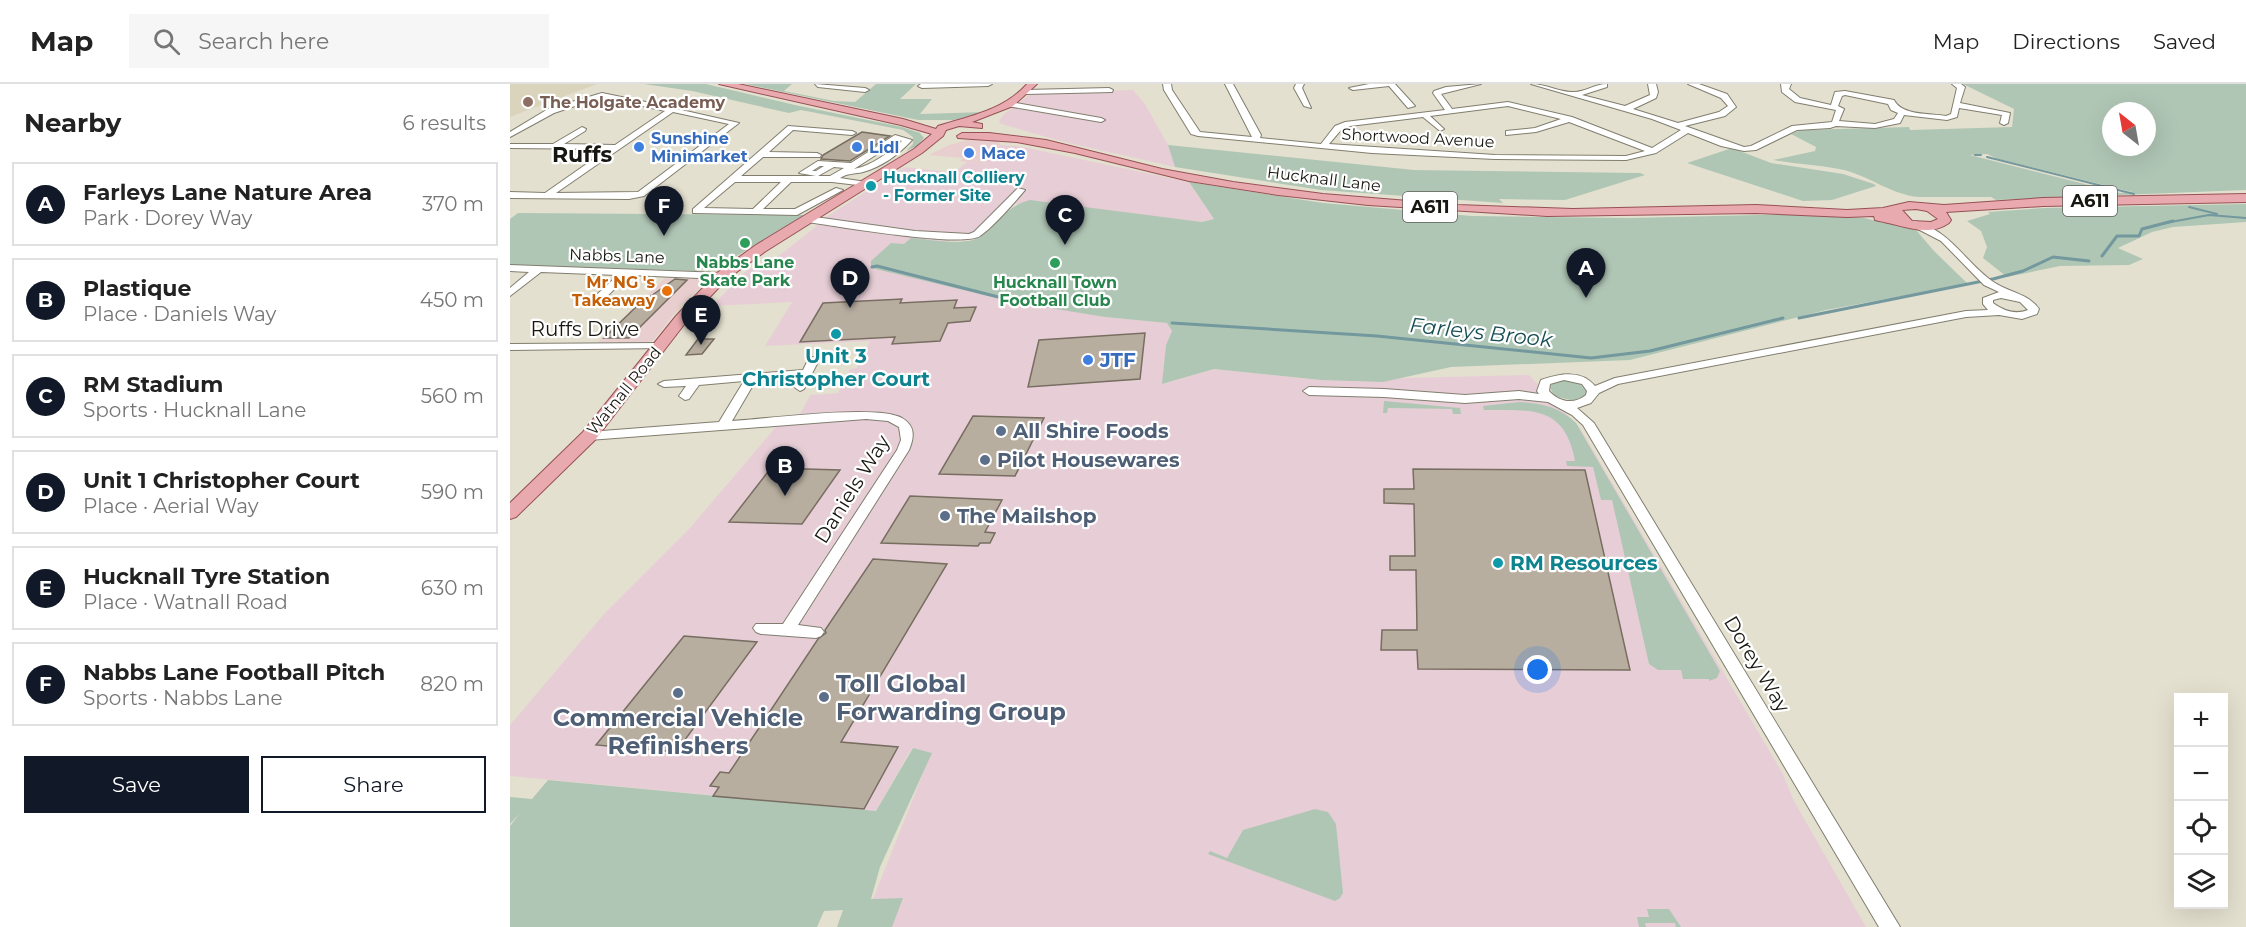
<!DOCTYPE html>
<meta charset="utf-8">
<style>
body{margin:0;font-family:Montserrat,sans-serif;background:#f6f6f6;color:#222}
.controls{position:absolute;right:18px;bottom:18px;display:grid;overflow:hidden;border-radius:0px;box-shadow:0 6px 24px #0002}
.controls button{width:54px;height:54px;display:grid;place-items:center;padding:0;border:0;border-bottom:2px solid #e0e0e0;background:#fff;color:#222;font:30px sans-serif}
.compass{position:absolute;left:1592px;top:18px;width:54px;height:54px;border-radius:50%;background:#fff;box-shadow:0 6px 24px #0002;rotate:329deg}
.you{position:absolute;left:1028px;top:586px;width:21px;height:21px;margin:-15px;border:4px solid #fff;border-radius:50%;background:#1a73e8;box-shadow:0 0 0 9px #1a73e833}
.badge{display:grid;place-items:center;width:39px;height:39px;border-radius:50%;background:#111827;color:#fff;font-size:20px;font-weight:700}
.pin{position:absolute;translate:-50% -50px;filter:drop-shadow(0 2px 3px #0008)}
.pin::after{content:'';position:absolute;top:32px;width:21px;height:18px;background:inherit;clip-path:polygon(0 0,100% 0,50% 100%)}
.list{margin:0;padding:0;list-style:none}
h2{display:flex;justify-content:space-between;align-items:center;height:78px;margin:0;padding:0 24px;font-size:26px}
h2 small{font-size:20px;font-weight:400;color:#767676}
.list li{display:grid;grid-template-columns:39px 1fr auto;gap:18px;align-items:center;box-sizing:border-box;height:84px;margin:0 12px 12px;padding:0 12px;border:2px solid #e0e0e0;border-radius:0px}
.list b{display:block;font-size:22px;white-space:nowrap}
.list p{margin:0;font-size:20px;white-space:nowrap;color:#767676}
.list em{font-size:20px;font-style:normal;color:#767676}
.actions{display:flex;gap:12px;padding:18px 24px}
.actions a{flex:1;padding:14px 0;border:2px solid #111827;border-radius:0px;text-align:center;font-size:21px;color:#111827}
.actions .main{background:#111827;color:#fff}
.icon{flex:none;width:33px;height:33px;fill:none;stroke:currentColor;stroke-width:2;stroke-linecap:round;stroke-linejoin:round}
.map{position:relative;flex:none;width:1736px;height:843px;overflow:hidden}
header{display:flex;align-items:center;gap:36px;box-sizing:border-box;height:84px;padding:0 30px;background:#fff;border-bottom:2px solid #e0e0e0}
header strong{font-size:28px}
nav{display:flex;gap:33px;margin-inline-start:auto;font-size:21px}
.search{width:420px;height:54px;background:#f6f6f6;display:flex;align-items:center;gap:15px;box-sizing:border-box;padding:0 21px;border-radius:0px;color:#767676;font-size:22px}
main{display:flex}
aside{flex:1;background:#fff}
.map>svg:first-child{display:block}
.commercial{fill:#e9cecf}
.industrial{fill:#e7ced6}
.built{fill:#dad4bc}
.green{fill:#b0c6b5;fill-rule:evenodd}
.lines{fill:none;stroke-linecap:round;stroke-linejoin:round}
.stream-far1{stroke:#73989d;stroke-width:2}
.stream{stroke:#73989d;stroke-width:3}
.building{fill:#b8aea0;stroke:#776d61;stroke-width:1.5}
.minor-casing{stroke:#817e6f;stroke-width:2}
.major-casing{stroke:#965154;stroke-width:2}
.minor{fill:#fff;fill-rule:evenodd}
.major{fill:#e9aaaf;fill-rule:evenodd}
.education-dot{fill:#8d6e63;stroke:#fff;stroke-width:2}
.shop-dot{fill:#3f7fe0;stroke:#fff;stroke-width:2}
.culture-dot{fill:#0f9aa8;stroke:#fff;stroke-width:2}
.leisure-dot{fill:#2e9e5b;stroke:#fff;stroke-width:2}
.food-dot{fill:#e8710a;stroke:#fff;stroke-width:2}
.service-dot{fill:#5c6f8a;stroke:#fff;stroke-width:2}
.labels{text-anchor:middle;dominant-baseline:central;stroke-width:4.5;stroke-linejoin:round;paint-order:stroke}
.far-education-label{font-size:16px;font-weight:bold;fill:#785e54;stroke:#fff;text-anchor:start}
.far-shop-label{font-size:16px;font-weight:bold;fill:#366cbe;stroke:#fff;text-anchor:start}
.far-street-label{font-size:16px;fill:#171610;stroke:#fff}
.far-culture-label{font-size:16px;font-weight:bold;fill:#0d838f;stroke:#fff;text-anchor:start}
.far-leisure-label{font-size:16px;font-weight:bold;fill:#27864d;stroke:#fff}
.far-food-label{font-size:16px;font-weight:bold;fill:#c56008;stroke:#fff;text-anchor:end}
.shield{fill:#fff;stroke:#5d5c58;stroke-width:1.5}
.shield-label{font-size:18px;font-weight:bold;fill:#171610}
.street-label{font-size:20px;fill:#171610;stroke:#fff}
.culture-label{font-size:20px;font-weight:bold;fill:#0d838f;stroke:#fff}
.shop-label{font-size:20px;font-weight:bold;fill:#366cbe;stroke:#fff;text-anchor:start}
.service-label{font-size:20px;font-weight:bold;fill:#4e5e75;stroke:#fff;text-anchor:start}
.water-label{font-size:21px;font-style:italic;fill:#174f55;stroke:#fff}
.far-district-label{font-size:22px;font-weight:bold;fill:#171610;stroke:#fff}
.near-service-label{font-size:24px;font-weight:bold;fill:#4e5e75;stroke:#fff;text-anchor:start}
</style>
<header>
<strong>Map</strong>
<div class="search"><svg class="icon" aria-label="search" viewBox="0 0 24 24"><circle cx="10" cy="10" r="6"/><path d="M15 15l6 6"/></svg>Search here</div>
<nav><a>Map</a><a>Directions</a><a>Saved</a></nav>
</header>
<main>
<aside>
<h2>Nearby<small>6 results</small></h2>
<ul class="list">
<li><span class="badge">A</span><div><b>Farleys Lane Nature Area</b><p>Park · Dorey Way</p></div><em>370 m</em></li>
<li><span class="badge">B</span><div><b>Plastique</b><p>Place · Daniels Way</p></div><em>450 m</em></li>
<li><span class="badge">C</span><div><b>RM Stadium</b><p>Sports · Hucknall Lane</p></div><em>560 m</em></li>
<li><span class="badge">D</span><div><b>Unit 1 Christopher Court</b><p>Place · Aerial Way</p></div><em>590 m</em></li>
<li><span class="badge">E</span><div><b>Hucknall Tyre Station</b><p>Place · Watnall Road</p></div><em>630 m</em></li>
<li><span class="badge">F</span><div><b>Nabbs Lane Football Pitch</b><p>Sports · Nabbs Lane</p></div><em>820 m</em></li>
</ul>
<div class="actions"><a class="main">Save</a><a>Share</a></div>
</aside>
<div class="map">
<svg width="1736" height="843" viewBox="0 0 1736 843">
<rect width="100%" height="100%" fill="#e4e0cf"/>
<path class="commercial" d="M458,56H487L493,64L475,80L450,77L453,74L419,71L439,61Z
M155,194L195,195L197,198L171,221L144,256L136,259L86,260Z"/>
<path class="industrial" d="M623,6L635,20L658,61L665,83L554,58L491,40L489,37L493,31L523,8Z
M490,61L508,62L679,98L704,135L692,138L505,120L466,155L394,160L361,184L595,233L657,239L662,247L656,261L653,300L704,285L810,296L1019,291L1070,344L1273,690L1284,717L1356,843H352L421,669L402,664L366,727L0,692V641L94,530L179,445L265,344L290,330L300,311L328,309L340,285L347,284L360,257L255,262L282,218L202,222L237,186L262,177L307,142L304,141L394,83L508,96L445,88L457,78L475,80L492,64Z"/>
<path class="built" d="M0,0H87L0,33Z"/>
<path class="green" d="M134,0H196L285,21L392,43L410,49L414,54L407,62L396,67L403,60V53L393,46L291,26L279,29L182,7Z
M235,0H282L274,7L324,17L345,18L366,0H406L390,15H422L410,30L477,28L444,36H408Z
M1453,0H1736V106L1486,116L1481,113H1409C1381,111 1357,90 1329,85C1308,81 1285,80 1263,76L1305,67L1306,63L1281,50L1292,46L1399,43L1400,46L1502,43L1504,25ZM1601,27H1637V63H1601ZM1477,70L1488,75L1622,108L1610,109L1460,71Z
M658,61L904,86L1130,89L1135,91L1055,116L989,115L993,119L811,106L665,83Z
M1222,64L1261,79L1333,90L1364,100L1366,102L1322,116L1293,117L1177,79Z
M679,98L813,119L962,132L1120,134L1295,130L1354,134L1406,146L1424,167L1458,200L1316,226L1120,276L941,283L873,298L811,296L704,285L652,300L656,261L662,247L657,239L595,233L503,218L361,184V177L381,159L394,160L401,154C417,155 454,162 467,154C488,141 493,123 520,116L692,138L704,135Z
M1736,120V138L1663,143L1642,148L1608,164L1633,175L1619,181L1550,182L1497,193L1473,174L1477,163L1471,147L1457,137L1480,130L1478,128L1534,124Z
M8,129L295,131L215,179L186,187L0,181V135Z
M1053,296L1068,298L1077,306L1076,312L1064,317L1044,312L1040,303L1044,298Z
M874,317L950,324L951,330H943L942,325L878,324L877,329H873Z
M1009,318C1030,319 1050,323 1066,339L1210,587L1207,594L1199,597V595H1173L1171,586H1148L1139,580L1102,416H1091L1083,383L1057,382L1056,377H1065C1055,321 1021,326 974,326L973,322Z
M403,664L422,669L370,783L361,815L393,814L382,843H327L333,826L314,827L307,843H0V742L10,729L0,740V713L22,715L38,696L366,727Z
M805,725L818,728L826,740L833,809L830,814L825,817L698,770L700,767L717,774L733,746Z
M1137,825H1159L1171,843H1166L1165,839H1135L1136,843H1129L1127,833H1139Z"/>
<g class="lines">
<path class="stream-far1" d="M1465,71H1471
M1477,73L1624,110
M1679,123L1707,130
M1655,139L1699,131L1736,134"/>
<path class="stream" d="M1592,172L1607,152H1629L1632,145L1663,137
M362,183L367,182L504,217
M1289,234L1483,195L1513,187L1543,173L1579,177
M662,239L867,252L1081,274L1140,267L1273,234"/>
</g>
<path class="building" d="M352,48L380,52L340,77L311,75L313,71Z
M165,195L177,196L119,254H94L127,222Z
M392,215L390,219L447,216L444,224L466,223L460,237L438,239L430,257L382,260L385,253L290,258L313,219Z
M635,249L630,295L518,303L529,256Z
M188,255H204L192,270L176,271Z
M463,332L534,334L505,392L429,390Z
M261,384L330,386L292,440L219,438Z
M903,385L1075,386L1120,586L908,585L907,566H871L872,546H907L906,486H880V472H905L904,420L874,419V405H904Z
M400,412L492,416L475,448L485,449L480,459H470L468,462L371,459Z
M363,475L437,480L331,658L388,663L354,725L203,712L209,703L200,702L210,688L219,689L308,555L316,549L315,546Z
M174,552L247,558L166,668L86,661Z"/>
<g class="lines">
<g class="minor-casing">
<path id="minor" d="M305,0L355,4L359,6L355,8L308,3Z
M411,0H482L478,2L412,4L408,2Z
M653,0H661L662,6L690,48L742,53L715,0H723L751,51L750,54L811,60L825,42L835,38L935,26L923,9L924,7L936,3L971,0L931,10L942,25L998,18L1062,33L1142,64L1171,46L1142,35L1021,0C1036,0 1051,9 1064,8C1075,8 1085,0 1097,0V3L1072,11L1115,22L1140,11L1138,0H1146L1148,8L1146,14L1123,25L1168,39L1209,28L1218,22L1211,14L1178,0H1189L1217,10L1226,23L1215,32L1175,42L1234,63L1241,62L1282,42L1322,38L1326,26L1285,18L1272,8L1271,0H1281L1279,5L1290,14L1321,21L1325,8L1335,7L1384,16C1392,32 1420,29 1436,32L1441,30L1447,4L1442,0H1451L1455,3L1450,19L1500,29L1498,39L1494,41L1490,39L1492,31L1449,24L1447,33L1437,36L1394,31L1390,39L1365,44L1326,42L1320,44L1287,46L1246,66L1234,67L1211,62L1178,49L1146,69L1116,76L985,75L862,69L688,52L681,50L654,6ZM1335,11L1378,20L1381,26L1388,29L1384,35L1365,40L1329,37L1334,25L1328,22L1332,12ZM998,22L1051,35L1025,44L996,47V51L1026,48L1059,38L1135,67L1116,72L985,71L819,60L831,46L840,42L913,33L930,47L934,45L920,32Z
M786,0H794L792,4L801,24L794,22L784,4Z
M859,0H885L905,22L898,24L879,2L843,6L839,4Z
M599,4L603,6L602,8L516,10L512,8L516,6Z
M92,9L160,23L164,22L167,25L229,39L134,112L119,115L0,114V108L35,109L98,65L0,64V60H43L72,43L76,45L75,47L54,60L105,61L155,27L92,13L44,29L0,53V48L38,25ZM163,28L219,40L128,108L46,109Z
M500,18L591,34L595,36L591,38L497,22L496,20Z
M278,42L342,47L346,49L342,51L283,46L259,68L307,69L311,71L310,73H253L231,92H306L289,89L308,77L341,79L385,51L402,56C389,70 372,83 353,88C345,90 337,89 330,94L356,98V102L322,98H281L253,125H285L326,104L333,106L287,131L183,129V125ZM389,56L392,57C378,69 363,81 344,85ZM310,82H314L306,87H302ZM324,83L334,84L320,92H308ZM225,98H271L243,125L194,124Z
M508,104L515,106C505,118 483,143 470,152C453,164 325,142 298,138L293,135L298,132L405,147L459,150L464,148Z
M1405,137C1443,149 1453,176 1482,197C1497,208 1518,209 1529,225L1527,230L1512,235L1489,231L1456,233L1108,300L1089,309L1081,319L1067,324L1084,339L1390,843H1369L1073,341L1062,331L1038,318L1009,315L955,319L874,313L799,311L793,307L799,303L874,305L955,311L1009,307L1029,310L1027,307L1031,296C1049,290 1071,285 1085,302L1105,294L1456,227L1478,226L1473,220V214L1489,208L1474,201L1431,157L1402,142L1400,140ZM1491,214L1510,218L1518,226C1505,231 1494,227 1483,219V216ZM1054,296L1072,300L1077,307L1076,311C1064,321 1049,318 1039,307L1040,300Z
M0,181L212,189L217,192L212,195L119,191L88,221L84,222L79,219L80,217L108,191L31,188L0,212V204L19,188L0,187Z
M150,259L156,262L154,264L0,266V260Z
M303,273L309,276L294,305L290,307L284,303L289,293L246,296L222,337C256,335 366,320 392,334C406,342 404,354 399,366L288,541L311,544L314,548L311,552L306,554L251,550L246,548L243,544L246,540H273L387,366L391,356L389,343L378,337L356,335L79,356L73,352L79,348L209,338L234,297L189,301L179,315L175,316L169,312L176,302L154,303L148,300L154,297L293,286L299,274Z"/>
</g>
<g class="major-casing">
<path id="major" d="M209,0H228L393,35L426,45L428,42C460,32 494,26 517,0H527L503,22L462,38L472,40V44L449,42L436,46L433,52L412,69L256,167L217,195L176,238L85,356L6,433L0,435V419L73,348L166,232L207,189L246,161L404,65L422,50L391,41Z
M452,49H479L536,56L652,85L723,98L813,110L947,121L1063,125L1246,121L1337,126L1373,124L1399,118L1434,121L1533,114L1736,110V118L1533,122L1436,128L1441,136L1439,139C1418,154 1392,141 1369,137L1365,136L1364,132L1337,133L1246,129L1037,132L858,121L768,111L679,97L565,69L507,58L448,54L447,52ZM1406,125L1417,127L1428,135L1421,138L1402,137L1392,126Z"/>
</g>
<use href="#minor" class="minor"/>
<use href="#major" class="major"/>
</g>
<circle class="education-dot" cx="18" cy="18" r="6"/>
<g class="shop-dot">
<circle cx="129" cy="63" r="6"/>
<circle cx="347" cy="63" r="6"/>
<circle cx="459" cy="69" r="6"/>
<circle cx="578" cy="276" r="6"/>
</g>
<g class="culture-dot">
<circle cx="361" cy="102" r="6"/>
<circle cx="326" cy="250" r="6"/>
<circle cx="988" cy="479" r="6"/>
</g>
<g class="leisure-dot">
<circle cx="235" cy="159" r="6"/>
<circle cx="545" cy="179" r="6"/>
</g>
<circle class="food-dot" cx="157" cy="207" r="6"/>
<g class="service-dot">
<circle cx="491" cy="347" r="6"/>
<circle cx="475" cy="376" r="6"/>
<circle cx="435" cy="432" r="6"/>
<circle cx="168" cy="609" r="6"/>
<circle cx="314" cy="613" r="6"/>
</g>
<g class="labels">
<g class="far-education-label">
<text x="30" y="18">The Holgate Academy</text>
</g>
<g class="far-shop-label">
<text x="141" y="54">Sunshine<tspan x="141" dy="18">Minimarket</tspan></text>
<text x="359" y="63">Lidl</text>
<text x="471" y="69">Mace</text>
</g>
<g class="far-street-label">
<text transform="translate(908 54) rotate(3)">Shortwood Avenue</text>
<text transform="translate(814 95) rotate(7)">Hucknall Lane</text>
<text transform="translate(107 172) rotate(2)">Nabbs Lane</text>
<text transform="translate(114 307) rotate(-51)">Watnall Road</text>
</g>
<g class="far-culture-label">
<text x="373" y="93">Hucknall Colliery<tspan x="373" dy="18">- Former Site</tspan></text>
</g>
<g class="far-leisure-label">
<text x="235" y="178">Nabbs Lane<tspan x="235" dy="18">Skate Park</tspan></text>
<text x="545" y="198">Hucknall Town<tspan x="545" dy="18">Football Club</tspan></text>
</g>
<g class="far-food-label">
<text x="145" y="198">Mr NG 's<tspan x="145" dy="18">Takeaway</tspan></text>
</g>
<g class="shield">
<rect x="1553" y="102" width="54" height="30" rx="4.5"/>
<rect x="893" y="108" width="54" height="30" rx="4.5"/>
</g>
<g class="shield-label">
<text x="1580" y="117">A611</text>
<text x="920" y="123">A611</text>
</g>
<g class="street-label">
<text x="75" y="245">Ruffs Drive</text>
<text transform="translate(342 405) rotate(-58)">Daniels Way</text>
<text transform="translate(1247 580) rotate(59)">Dorey Way</text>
</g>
<g class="culture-label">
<text x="326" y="272">Unit 3<tspan x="326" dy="23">Christopher Court</tspan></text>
<text x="1000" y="479" text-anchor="start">RM Resources</text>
</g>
<g class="shop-label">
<text x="590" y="276">JTF</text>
</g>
<g class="service-label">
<text x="503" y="347">All Shire Foods</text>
<text x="487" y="376">Pilot Housewares</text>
<text x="447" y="432">The Mailshop</text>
</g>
<g class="water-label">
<text transform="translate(971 248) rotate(6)">Farleys Brook</text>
</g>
<g class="far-district-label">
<text x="72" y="70">Ruffs</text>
</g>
<g class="near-service-label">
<text x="326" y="599">Toll Global<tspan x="326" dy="28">Forwarding Group</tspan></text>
<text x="168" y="633" text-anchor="middle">Commercial Vehicle<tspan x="168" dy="28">Refinishers</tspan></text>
</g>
</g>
</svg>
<div class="controls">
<button>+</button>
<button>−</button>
<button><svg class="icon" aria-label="locate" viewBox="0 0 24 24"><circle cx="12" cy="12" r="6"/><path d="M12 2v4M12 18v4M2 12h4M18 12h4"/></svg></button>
<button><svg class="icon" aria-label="layers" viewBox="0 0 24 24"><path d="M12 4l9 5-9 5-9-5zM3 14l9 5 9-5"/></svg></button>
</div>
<svg class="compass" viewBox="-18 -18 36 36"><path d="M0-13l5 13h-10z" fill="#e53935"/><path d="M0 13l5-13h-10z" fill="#767676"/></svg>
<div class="you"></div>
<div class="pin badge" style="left:1076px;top:214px">A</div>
<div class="pin badge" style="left:275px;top:412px">B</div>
<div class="pin badge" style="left:555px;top:161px">C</div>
<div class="pin badge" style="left:340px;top:224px">D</div>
<div class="pin badge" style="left:191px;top:261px">E</div>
<div class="pin badge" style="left:154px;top:152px">F</div>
</div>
</main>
